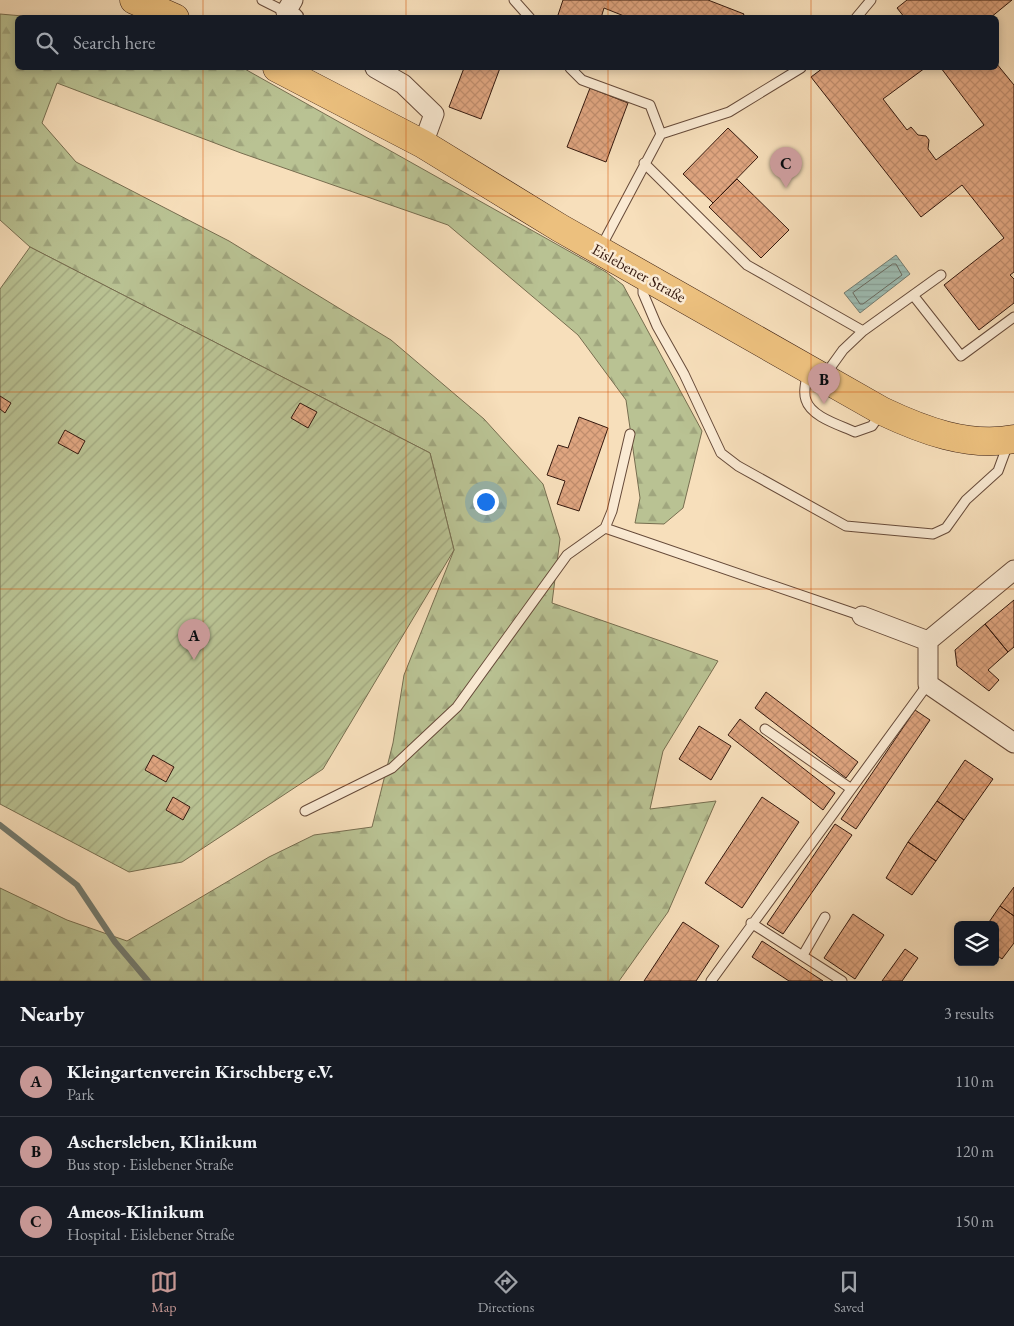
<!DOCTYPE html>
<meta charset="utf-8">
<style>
body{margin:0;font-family:"EB Garamond",serif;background:#20242c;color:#f1f3f6}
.controls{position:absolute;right:15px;bottom:15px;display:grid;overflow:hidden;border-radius:8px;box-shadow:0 2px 8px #0003}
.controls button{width:45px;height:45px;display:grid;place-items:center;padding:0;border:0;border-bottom:1px solid #363941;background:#171b24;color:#f1f3f6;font:25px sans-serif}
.you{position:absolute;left:485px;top:501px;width:18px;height:18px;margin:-12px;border:4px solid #fff;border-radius:50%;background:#1a73e8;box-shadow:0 0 0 8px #1a73e833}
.badge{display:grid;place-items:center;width:32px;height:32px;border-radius:50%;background:#c59692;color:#111;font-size:16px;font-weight:700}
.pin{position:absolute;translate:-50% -41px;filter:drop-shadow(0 1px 2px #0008)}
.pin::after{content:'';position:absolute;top:26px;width:18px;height:15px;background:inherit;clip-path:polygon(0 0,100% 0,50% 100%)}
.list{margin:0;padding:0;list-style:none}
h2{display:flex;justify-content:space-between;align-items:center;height:65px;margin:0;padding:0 20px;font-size:21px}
h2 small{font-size:16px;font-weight:400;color:#9ea1a6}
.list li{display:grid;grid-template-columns:32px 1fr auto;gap:15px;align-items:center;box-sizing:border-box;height:70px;padding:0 20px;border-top:1px solid #363941}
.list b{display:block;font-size:19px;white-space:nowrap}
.list p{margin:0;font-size:16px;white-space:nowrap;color:#9ea1a6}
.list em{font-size:16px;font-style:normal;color:#9ea1a6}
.icon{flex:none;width:28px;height:28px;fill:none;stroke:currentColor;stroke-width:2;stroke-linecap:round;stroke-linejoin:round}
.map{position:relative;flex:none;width:1014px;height:981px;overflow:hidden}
.search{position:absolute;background:#171b24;box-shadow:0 2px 8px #0003;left:15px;right:15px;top:15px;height:55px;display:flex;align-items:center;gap:12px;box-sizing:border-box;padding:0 18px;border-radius:8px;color:#9ea1a6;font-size:19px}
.sheet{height:275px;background:#171b24}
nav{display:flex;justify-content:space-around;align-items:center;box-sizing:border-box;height:70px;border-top:1px solid #363941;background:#171b24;font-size:14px;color:#9ea1a6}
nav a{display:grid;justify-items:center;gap:2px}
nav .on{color:#c59692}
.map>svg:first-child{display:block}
.forest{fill:url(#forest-firs);stroke:#776e50}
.garden{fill:url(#garden-furrows);stroke:#776e50}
.water{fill:url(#water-rules);stroke:#737b70}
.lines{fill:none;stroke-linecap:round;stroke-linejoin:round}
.shore{stroke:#696a60;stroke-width:1}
.stream{stroke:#737b70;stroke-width:6}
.building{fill:url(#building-cross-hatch);stroke:#35190e}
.lane-casing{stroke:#664a39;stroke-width:11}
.street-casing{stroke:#664a39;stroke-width:21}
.primary-casing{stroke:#35190e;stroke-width:29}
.lane{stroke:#faead3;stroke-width:9}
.street{stroke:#faead3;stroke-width:19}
.primary{stroke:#ecc07e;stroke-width:28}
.grid{fill:none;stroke:#d6530c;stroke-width:1;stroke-opacity:0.55}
.labels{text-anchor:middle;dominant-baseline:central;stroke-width:5;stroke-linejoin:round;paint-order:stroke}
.street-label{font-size:16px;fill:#35190e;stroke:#faead3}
</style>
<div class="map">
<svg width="1014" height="981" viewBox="0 0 1014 981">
<defs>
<pattern id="forest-firs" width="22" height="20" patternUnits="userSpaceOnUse" patternTransform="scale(1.25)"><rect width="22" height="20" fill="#b9c293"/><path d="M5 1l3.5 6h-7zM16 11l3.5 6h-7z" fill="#a0a67e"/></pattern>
<pattern id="garden-furrows" width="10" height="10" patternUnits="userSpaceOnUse" patternTransform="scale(1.25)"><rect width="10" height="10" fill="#b9c293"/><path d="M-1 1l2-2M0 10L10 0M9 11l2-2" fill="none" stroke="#a0a67e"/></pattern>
<pattern id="water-rules" width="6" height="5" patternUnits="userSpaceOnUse" patternTransform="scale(1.25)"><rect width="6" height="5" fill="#9dbcb2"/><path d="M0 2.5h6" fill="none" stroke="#88a198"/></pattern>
<pattern id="building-cross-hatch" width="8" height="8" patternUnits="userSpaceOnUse" patternTransform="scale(1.25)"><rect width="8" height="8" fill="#dfa580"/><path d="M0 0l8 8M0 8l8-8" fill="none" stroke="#c08d6d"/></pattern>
</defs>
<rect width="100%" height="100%" fill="#f7dfbb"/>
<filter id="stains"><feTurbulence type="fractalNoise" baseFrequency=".004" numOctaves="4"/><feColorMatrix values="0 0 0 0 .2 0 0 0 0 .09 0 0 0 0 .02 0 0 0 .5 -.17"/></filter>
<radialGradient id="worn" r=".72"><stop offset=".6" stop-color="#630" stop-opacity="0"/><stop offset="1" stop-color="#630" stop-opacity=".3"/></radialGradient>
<path class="forest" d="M0,14L34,17L18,18V68H243L606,272L623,285L702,431L683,508L664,524L635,523L640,498L626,400L578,335L448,225L241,153L57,83L42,123L76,162L229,241L391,340L484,419L543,484L560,539L552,603L718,661L663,751L650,809L716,801L668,912L619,981H0V888L67,920L127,941L269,857L314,835L372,827L393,743L404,675L454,550L430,453L30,247L0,220Z"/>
<path class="garden" d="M30,247L430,453L454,550L323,769L182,862L129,872L0,804V289Z"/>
<path class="water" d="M896,255L910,274L860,313L844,293Z"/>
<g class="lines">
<path class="shore" d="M893,264H896L902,275L863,304H860L853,293Z"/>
<path class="stream" d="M0,825L77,885L115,942L148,981"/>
</g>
<path class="building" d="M563,0H708L744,14L742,18H629L604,8L601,18H557Z
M907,0H1012L990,18H905L897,8Z
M996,63L1014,85V272L1010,275L1014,279V303L979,330L944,285L1004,238L962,185L921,217L811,77L823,68H925L883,99L907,130L911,127L918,135L926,136L929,140L928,149L936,160L984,125L941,68H996Z
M464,68H500L481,119L449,107Z
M590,88L628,103L606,162L567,147Z
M728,128L758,157L713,203L683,174Z
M737,179L789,230L761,258L709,207Z
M0,396L11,403L5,413L0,409Z
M300,403L317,412L308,428L291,418Z
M579,417L608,428L579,511L557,504L565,481L547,475L558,445L568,448Z
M65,430L85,441L78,454L58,443Z
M1014,600V647L1008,652L985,624Z
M985,624L1008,652L988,670L999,680L989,691L957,666L955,650Z
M766,692L858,762L846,778L755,708Z
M915,710L930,720L856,829L841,819Z
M740,719L835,793L823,810L728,735Z
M699,726L731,746L711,780L679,759Z
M153,755L174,767L166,782L145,770Z
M965,760L993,779L964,820L937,801Z
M173,797L190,807L183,820L166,810Z
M762,797L799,822L742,908L705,883Z
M937,801L964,820L936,861L908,842Z
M835,824L852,835L783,934L767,924Z
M908,842L936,861L912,895L886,878Z
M1014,887V916L1000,906Z
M1000,906L1014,916V943L1002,959L995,954V925H987Z
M853,914L884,935L855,979L824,958Z
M683,922L719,946L696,981H644Z
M762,941L823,981H789L752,957Z
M905,949L918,958L902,981H882Z"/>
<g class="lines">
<g class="lane-casing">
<path id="lane" d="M262,0L286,12
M514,0L530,18
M856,18L871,0
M570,68L582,80L650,105L661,134
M644,163L747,265L863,331
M601,247L661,134L729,112L801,68
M643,280V293L657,326L684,374L721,453L738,466L846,526L933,534L946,528L966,500L998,471L1008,444
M913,295L961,356L1014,317
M808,372C806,381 803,392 806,400C811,417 840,425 855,432L872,426L881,413
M825,375L843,350L863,331L941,275
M630,434L612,511L605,528L862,616
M765,729L850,788
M305,811L392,768L457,707L567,555L605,528
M751,923L842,981
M803,955L825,917
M711,981L928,684"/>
</g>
<g class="street-casing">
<path id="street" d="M293,0L286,12L294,18
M375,68L403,84L434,114L423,144
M862,616L928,641
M928,641V684L1014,743
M928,641L1014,570"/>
</g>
<g class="primary-casing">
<path id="primary" d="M134,0L175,18
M277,68L423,144L560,228L882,411C922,430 969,448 1014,439"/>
</g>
<use href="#lane" class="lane"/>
<use href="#street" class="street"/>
<use href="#primary" class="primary"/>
</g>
<path class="grid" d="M203,0V18M406,0V18M608,0V18M811,0V18M203,68V981M406,68V981M608,68V981M811,68V981M0,196H1014M0,392H1014M0,589H1014M0,785H1014"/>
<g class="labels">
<g class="street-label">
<text transform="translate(639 273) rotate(29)">Eislebener Straße</text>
</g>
</g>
<rect width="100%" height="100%" filter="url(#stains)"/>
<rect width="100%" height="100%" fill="url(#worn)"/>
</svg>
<div class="controls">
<button><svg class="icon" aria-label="layers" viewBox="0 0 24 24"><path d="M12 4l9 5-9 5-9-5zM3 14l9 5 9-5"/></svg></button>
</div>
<div class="you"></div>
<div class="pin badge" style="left:194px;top:660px">A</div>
<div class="pin badge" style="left:824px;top:404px">B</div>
<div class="pin badge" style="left:786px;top:188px">C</div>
<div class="search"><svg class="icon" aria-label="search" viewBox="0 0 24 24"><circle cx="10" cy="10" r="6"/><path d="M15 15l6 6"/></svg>Search here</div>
</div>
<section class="sheet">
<h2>Nearby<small>3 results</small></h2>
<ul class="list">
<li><span class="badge">A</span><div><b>Kleingartenverein Kirschberg e.V.</b><p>Park</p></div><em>110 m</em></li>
<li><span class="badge">B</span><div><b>Aschersleben, Klinikum</b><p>Bus stop · Eislebener Straße</p></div><em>120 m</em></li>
<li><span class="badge">C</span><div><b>Ameos-Klinikum</b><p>Hospital · Eislebener Straße</p></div><em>150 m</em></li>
</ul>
</section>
<nav>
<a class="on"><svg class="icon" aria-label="map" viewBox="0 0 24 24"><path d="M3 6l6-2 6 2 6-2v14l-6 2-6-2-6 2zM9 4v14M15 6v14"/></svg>Map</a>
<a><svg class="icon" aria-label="directions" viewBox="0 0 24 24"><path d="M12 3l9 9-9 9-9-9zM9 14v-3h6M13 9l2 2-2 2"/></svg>Directions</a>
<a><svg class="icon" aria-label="saved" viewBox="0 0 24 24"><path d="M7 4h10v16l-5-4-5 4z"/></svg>Saved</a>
</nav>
